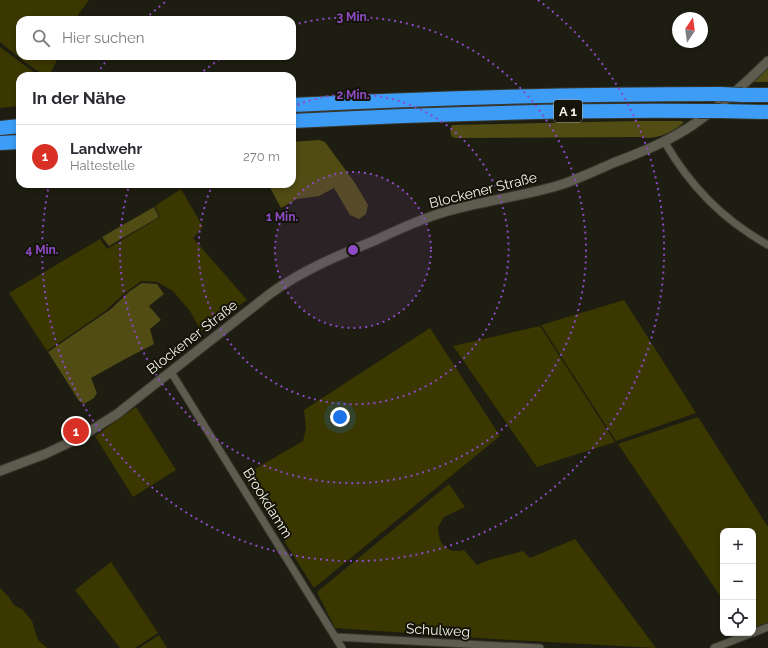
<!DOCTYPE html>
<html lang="de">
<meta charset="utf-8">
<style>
body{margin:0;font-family:Raleway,sans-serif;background:#f7f7f7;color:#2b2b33}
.controls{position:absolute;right:12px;bottom:12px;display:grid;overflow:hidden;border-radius:8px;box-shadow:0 2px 6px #0003}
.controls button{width:36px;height:36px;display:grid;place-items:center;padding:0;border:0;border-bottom:1px solid #e1e1e2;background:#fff;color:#2b2b33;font:20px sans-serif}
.compass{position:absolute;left:672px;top:12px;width:36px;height:36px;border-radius:50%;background:#fff;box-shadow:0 2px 6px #0003;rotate:13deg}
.you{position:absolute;left:340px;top:417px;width:14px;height:14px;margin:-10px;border:3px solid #fff;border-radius:50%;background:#1a73e8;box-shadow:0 0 0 6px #1a73e833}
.badge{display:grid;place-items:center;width:26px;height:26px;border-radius:50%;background:#d93025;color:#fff;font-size:13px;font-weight:700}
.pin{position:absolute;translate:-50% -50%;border:2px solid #fff;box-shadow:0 1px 4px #0006}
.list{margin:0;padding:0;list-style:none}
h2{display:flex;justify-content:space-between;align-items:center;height:52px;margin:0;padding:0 16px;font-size:17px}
h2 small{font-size:13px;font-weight:400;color:#7c7c81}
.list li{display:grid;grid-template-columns:26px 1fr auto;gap:12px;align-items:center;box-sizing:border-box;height:64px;padding:0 16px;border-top:1px solid #e1e1e2}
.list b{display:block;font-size:15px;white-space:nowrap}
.list p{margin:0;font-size:13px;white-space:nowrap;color:#7c7c81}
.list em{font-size:13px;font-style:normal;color:#7c7c81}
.icon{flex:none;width:22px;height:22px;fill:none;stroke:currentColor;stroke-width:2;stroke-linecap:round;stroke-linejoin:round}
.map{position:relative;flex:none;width:768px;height:648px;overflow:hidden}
.search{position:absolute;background:#fff;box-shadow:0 2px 6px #0003;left:16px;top:16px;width:280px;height:44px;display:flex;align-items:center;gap:10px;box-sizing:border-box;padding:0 14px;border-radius:12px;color:#7c7c81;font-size:15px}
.panel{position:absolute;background:#fff;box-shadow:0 2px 6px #0003;left:16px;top:72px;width:280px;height:116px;border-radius:12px}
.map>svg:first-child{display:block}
.green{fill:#3b3701}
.forest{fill:#504c14}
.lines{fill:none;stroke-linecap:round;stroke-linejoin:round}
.minor-casing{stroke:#37372f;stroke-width:9}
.tertiary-casing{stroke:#37372f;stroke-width:11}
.motorway-casing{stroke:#37372f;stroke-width:16}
.minor{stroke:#5d5c4e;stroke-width:7}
.tertiary{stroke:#5d5c4e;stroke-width:9}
.motorway{stroke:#3d9df6;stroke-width:14}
.motorway-bridge-casing{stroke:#37372f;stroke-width:16;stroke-linecap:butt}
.motorway-bridge{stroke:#3d9df6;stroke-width:14}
.ring{fill:none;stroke:#8d4ac5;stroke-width:2;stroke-dasharray:2 4}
.labels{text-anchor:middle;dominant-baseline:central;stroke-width:4;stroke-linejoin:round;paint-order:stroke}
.shield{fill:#151408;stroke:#b0afa6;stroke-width:1}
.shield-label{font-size:13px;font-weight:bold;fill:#f2f2e9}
.street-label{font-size:14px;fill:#f2f2e9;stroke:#151408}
.centre{fill:#8d4ac5;stroke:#151408;stroke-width:2}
.ring-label{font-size:12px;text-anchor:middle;font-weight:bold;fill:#8d4ac5;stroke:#151408;stroke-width:4;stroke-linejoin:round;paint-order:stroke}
</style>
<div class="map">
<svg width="768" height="648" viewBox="0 0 768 648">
<rect width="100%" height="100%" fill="#1e1d11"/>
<path class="green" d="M0,0H89L78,15L76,20H20V56H59L49,76H45L22,60L0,42Z
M0,47L39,76H20V106L0,108Z
M181,189L203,227L193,238L247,300L201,331L190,311L173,291L157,282L141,281L125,293L104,312L47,351L9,293L100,239L107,249L160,217L155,206Z
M624,300L696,413L616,441L541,325Z
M540,326L615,442L537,467L453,346Z
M430,328L500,436L314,588L243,476L303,441L306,428L304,410Z
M136,407L176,470L133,497L95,436Z
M698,417L768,527V622L753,628V531H723V600L618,444Z
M449,484L465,507L444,517L438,527C438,531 439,536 440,540C445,550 454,553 464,550L477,565C491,558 508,556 523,551L530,558L575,539L656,648L494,639L335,628L317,592Z
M111,562L158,633L135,648H120L75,590Z
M0,588L8,596L14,605L23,610L32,621L38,640L47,648H0Z
M159,635L167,648H139Z"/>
<path class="forest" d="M768,67V82H753Z
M636,121H681L684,122C676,131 654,141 643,137L456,138L452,137C450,132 450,130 452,125Z
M319,140L325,142L355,183L368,205L366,214L359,219L350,215L334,188L319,196L297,199L281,208L268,184H292V142Z
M154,207L159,217L109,246L102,237Z
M142,283L157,284L164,294L149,306L161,320L150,329L154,344L127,358L91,378L97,393L94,398L84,404L79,401L48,352L111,309L130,291Z"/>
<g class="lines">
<g class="minor-casing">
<path id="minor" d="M664,141C690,186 722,219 768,245
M171,372L342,648
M753,633L768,627
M336,637L540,648
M714,648L752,633"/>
</g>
<g class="tertiary-casing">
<path id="tertiary" d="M0,471L45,454L77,439L98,426L117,414L141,395L271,293C303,270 339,255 376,240C399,229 423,218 448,211C486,200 526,196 563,184C580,178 597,170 613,163C642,152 672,140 697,122C722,104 746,83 768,61"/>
</g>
<g class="motorway-casing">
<path id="motorway" d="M742,95H768
M292,105C435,98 577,94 720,94
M721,111L768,112
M292,121C427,114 563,110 698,111
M0,128L20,126
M0,143L20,142"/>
</g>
<use href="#minor" class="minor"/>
<use href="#tertiary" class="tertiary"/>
<use href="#motorway" class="motorway"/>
<g class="motorway-bridge-casing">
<path id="motorway-bridge" d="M720,94L742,95
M698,111H721"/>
</g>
<use href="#motorway-bridge" class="motorway-bridge"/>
</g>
<circle cx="353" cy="250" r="78" fill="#8d4ac5" fill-opacity=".12"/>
<g class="ring">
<circle cx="353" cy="250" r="78"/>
<path d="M292 107A155 155 0 1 1 213 184"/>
<path d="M199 75A233 233 0 0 1 223 57M293 25A233 233 0 1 1 129 186"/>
<path d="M97 74A311 311 0 0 1 110 56M145 19A311 311 0 0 1 168 0M538 0A311 311 0 1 1 49 185"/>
</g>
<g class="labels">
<rect class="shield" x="554" y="100" width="28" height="22" rx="3"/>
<g class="shield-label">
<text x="568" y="111">A 1</text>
</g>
<g class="street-label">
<text transform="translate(483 190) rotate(-14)">Blockener Straße</text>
<text transform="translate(192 337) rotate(-38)">Blockener Straße</text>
<text transform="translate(268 503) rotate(58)">Brookdamm</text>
<text transform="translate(438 630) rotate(3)">Schulweg</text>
</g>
</g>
<circle cx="353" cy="250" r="6" class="centre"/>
<g class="ring-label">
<text x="353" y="21">3 Min.</text>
<text x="353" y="99">2 Min.</text>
<text x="282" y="221">1 Min.</text>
<text x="42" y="254">4 Min.</text>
</g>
</svg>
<div class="controls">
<button>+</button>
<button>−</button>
<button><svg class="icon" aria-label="locate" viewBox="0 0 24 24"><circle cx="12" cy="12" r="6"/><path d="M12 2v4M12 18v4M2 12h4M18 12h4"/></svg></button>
</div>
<svg class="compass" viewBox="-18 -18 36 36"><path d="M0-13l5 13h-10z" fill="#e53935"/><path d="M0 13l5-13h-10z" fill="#7c7c81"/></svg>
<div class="you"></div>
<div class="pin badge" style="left:76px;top:431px">1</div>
<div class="search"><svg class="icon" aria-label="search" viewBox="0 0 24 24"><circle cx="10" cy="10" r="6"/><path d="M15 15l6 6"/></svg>Hier suchen</div>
<section class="panel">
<h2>In der Nähe<small></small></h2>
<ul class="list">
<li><span class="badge">1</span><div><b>Landwehr</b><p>Haltestelle</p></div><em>270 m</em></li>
</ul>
</section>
</div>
